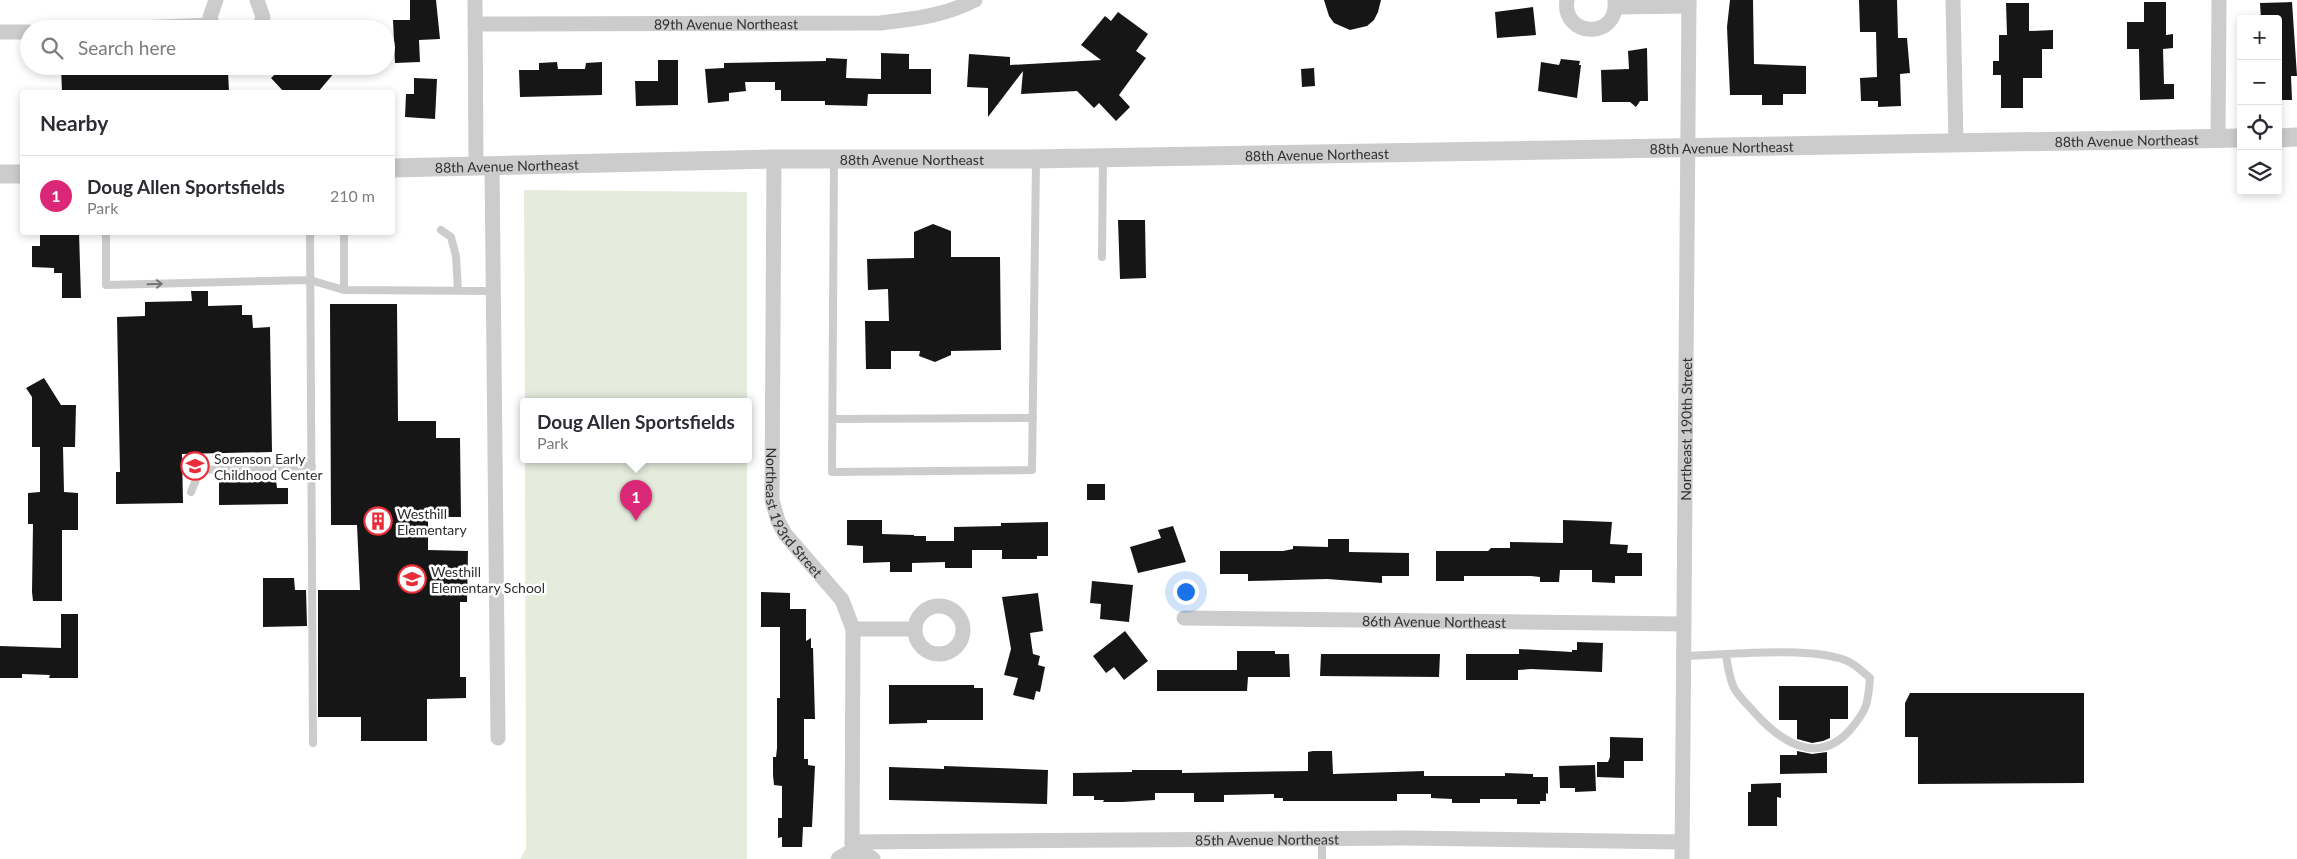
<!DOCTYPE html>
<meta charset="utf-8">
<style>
body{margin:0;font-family:Lato,sans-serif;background:#f7f7f7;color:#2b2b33}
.controls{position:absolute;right:15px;top:15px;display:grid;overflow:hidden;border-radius:5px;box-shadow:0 2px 8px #0003}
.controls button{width:45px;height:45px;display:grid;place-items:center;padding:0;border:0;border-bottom:1px solid #e1e1e2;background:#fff;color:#2b2b33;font:25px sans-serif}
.you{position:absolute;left:1185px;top:591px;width:18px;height:18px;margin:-12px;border:4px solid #fff;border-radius:50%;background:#1a73e8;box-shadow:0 0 0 8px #1a73e833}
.badge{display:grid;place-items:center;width:32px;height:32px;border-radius:50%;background:#db2777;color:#fff;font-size:16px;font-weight:700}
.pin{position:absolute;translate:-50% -41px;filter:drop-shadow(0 1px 2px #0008)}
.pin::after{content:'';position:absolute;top:26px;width:18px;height:15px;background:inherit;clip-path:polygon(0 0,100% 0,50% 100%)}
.popup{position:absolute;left:520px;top:398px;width:232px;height:65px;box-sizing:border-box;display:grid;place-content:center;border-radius:5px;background:#fff;filter:drop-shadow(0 1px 4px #0005);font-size:16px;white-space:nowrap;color:#7c7c81}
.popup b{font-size:19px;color:#2b2b33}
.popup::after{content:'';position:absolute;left:50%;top:100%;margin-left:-10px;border:10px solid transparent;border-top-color:#fff}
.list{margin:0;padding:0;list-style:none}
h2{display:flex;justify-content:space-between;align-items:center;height:65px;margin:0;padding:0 20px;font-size:21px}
h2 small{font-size:16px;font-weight:400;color:#7c7c81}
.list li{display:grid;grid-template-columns:32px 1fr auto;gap:15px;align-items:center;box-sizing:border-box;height:80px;padding:0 20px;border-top:1px solid #e1e1e2}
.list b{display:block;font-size:19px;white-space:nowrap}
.list p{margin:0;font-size:16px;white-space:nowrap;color:#7c7c81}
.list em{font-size:16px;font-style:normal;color:#7c7c81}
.icon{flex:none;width:28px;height:28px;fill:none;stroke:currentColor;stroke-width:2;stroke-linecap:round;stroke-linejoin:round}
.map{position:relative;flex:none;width:2297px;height:859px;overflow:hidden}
.search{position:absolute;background:#fff;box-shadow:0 2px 8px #0003;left:20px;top:20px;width:375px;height:55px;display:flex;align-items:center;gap:12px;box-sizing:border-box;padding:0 18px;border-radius:28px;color:#7c7c81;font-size:19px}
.panel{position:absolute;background:#fff;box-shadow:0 2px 8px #0003;left:20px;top:90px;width:375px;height:145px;border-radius:5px}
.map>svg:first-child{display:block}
.green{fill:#e5ecdc}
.building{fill:#161616}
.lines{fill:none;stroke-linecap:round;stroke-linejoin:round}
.service{stroke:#ccc;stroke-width:8}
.minor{stroke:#ccc;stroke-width:15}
.tertiary{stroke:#ccc;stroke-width:19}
.oneway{stroke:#767676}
.labels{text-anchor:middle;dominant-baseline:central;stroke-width:5;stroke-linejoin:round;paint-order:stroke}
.street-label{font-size:14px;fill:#2f2f2f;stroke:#fff}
.poi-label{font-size:14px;fill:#2f2f2f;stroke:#fff;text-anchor:start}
</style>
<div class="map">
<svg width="2297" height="859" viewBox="0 0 2297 859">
<rect width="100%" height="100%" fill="#fff"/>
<path class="green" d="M524,190L747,192V402H525Z
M525,460H747V859H520L526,849Z"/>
<path class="building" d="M410,0H436L440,39L419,40L420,62L395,63L393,20H410Z
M1324,0H1381L1378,12L1374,20L1367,26L1350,30L1334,23L1329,16Z
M1730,0H1753L1754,64L1806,66V94H1783V105H1762V95H1730L1727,27Z
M1859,0H1897L1898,38H1907L1910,73L1900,74L1901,106L1878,107V101H1861L1860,78L1877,77L1876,32H1860Z
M2144,2H2166V35L2173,34V48L2163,49L2164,84H2174V99L2140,100L2139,49H2127V22H2144Z
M2292,2L2297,76H2291L2292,100H2278V19H2261L2260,3Z
M2006,3H2029V31L2053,30V49H2042V78H2023V108H2001V75H1993V61H1999V35H2007Z
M1533,7L1536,35L1497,38L1495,12Z
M1118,12L1148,34L1136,51L1146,58L1119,95L1130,107L1116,121L1099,103L1094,108L1077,91L1021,94L1023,71L988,117V88L967,87L969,54L1010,57V65L1101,60L1081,45L1105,16L1111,21Z
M1647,48L1648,101H1640L1636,107L1630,102H1602L1601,70L1629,69L1628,51Z
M881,53L909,54V69H931V94H868L867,106L825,105V101H781V90H775V82H745L746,91L729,93V101L708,103L705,69L724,68V63L826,61V58L847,59L846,78L881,79Z
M1561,59L1580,61L1579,65H1581L1577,98L1538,91L1541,62L1559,65Z
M658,60H678V105L636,106L635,81H658Z
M557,62L558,69H585L586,63L602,62V95L520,97L519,70H539V63Z
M61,66H130V75L163,74V66L195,67V73L228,72L229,92H62Z
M284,66H340L318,92H284L271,78Z
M1314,68L1315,86L1302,87L1301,69Z
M414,78L437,79L435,119L405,117L406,94H414Z
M1118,220H1145L1146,278L1120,279Z
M933,224L951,231V257H1000L1001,350L951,351V355L935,362L919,356L920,351H891V369H866L865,321H889L888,289L868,290L867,259L914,258V232Z
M40,232H79L81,298H62V273H54V268L32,267V246H40Z
M191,291H208V306L242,305V315H252L253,328L270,327L272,452L182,454L183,503L116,504V472H120L117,317L145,316V302L192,301Z
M330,304H397L398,421H436V438H460L461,517H428V550L468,551L467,602H460V677H466V698L427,699V741H361V717H318V590H360L357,525H331Z
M44,378L61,405H76L75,447H63L64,492L78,493V530H62V601H33L32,592L33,524H28V493L40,492V447H32V397L26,388Z
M250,480H276L277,488H288V504L219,505V481Z
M1087,484H1105V500H1087Z
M847,520H882V534L914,535V536H926V541H954V527L1001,526V523L1048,522V556H1037V559H1002V550H972V568H945V562L912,563V572H890V562L863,563V546L847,545Z
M1563,520L1612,522L1610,544L1628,545L1627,553H1642V576H1615V583L1592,582V570H1560L1559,582H1540V577L1531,576H1464V581H1436V551H1488L1491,548H1510V542L1563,543Z
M1173,526L1186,562L1138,573L1130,547L1161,538L1158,530Z
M1328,539H1349V552L1409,553V576H1382V583L1327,579L1248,581V574H1220V551H1283L1293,549V546L1328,547Z
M263,578H294L295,590H306L307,626L263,627Z
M1092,581L1133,585L1129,622L1100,619L1101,604L1090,603Z
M761,592L790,593V609H806V641L811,638V648H813L815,719H804V759H808V765L815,766L812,827H803L802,847H782V837L778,838V818H782V786L774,785L773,775V757H776L777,748V698H780V627H761Z
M1038,593L1043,631L1030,633L1033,654L1040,656L1038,665L1045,667L1040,692L1036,691L1034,700L1013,695L1018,678L1004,675L1011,649L1002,597Z
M61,614H78V678H49L50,675L22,674V678H0V646L61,648Z
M1125,631L1148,661L1124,680L1114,667L1106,673L1093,656Z
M1577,642L1603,643L1602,672L1531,669L1518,670V680H1466V654H1519V649L1572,652V650H1577Z
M1237,651H1275V654H1289L1290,677H1248L1247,691H1157V670H1237Z
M1321,654H1440L1439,677L1320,676Z
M889,685H974V688H983V720H927V723L889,724Z
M1779,686H1848V719H1830V738L1823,741L1812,743L1797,739V720H1779Z
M1910,693H2084V783L1918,784V737H1905V703Z
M1610,737L1643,738V761H1624V778L1597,777V762H1608L1610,757Z
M1313,751H1332L1333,774L1424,771V776H1505V773L1533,774V777H1548V794L1546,793V801H1540V804H1517V799H1480V803H1452V799L1431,798V794H1397V801H1283V798H1274V794L1224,795V802H1194V793H1155V800L1123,802H1103L1104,800H1094V796H1073V773L1132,772V770H1182V773L1308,771V752Z
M1797,751L1812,754L1827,752V773L1780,774V755H1797Z
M1595,765L1596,791L1575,792V788H1560L1559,766Z
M944,766L1048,770L1047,804L889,800V767L944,769Z
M1781,783V798L1777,797V826H1748V792H1751V784Z"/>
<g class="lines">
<path class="service" d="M834,159L832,472L1032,470L1036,160
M441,230L451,237L456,256L458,291
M106,232V285L310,280L344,290L493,291
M310,232L313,743
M344,232V290
M1102,257L1103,159
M833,419L1033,418
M191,492L200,470L312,466
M1684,656C1726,655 1807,646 1845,660C1854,663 1863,672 1870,678C1868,704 1867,710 1850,730C1817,767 1780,741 1754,712C1747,704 1739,697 1734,688C1729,677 1728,667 1726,655
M1322,838V859"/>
<g class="minor">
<path d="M257,0L263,17L259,29"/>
<path d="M475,0L476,167"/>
<path d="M1567,0C1561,37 1619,41 1615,0"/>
<path d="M1953,0L1956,143"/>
<path d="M1616,7L1689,6"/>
<path id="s1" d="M475,24L880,23C913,19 945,16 975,0"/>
<path d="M110,29L212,25"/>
<path d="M214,29L210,17L216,0"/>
<path d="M0,32H29"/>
<path d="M2218,138L2219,0"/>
<path id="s2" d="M774,159L772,500L778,521L785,534L842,600L853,629L852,850"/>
<path d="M492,166L498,738"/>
<circle cx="939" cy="630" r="24"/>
<path id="s3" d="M1184,618L1684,624"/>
<path d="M853,629H915"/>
<path id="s4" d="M852,842L1405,838L1682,842"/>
<path d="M838,859C849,850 861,849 873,859"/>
<path id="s5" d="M1682,859L1689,0"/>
</g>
<g class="tertiary">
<path d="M2278,138L2297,137"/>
<path id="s6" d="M392,168L774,159H1032L2241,138"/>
<path d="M0,174H22"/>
</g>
</g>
<defs><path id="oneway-shaft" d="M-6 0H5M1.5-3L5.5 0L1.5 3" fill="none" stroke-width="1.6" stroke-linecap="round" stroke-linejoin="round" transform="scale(1.25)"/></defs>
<use class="oneway" href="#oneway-shaft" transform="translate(155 284) rotate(-2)"/>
<defs>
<g id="school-ring" transform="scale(1.4375)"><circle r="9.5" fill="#fff" stroke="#e92e38" stroke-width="1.5"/><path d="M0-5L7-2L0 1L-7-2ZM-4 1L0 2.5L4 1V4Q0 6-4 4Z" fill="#e92e38"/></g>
<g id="building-ring" transform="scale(1.4375)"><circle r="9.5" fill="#fff" stroke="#e92e38" stroke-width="1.5"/><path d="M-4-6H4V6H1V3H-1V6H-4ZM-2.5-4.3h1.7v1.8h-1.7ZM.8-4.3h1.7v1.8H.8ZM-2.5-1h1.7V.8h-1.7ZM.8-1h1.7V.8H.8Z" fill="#e92e38"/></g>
</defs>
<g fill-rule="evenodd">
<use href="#school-ring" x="195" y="466"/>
<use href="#building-ring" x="378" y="521"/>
<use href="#school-ring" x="412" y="579"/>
</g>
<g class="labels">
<g class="street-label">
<text stroke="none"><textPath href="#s1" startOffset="251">89th Avenue Northeast</textPath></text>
<text stroke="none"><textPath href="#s6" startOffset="1735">88th Avenue Northeast</textPath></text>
<text stroke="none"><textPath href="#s6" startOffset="1330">88th Avenue Northeast</textPath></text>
<text stroke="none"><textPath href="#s6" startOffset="925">88th Avenue Northeast</textPath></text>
<text stroke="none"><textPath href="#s6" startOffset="520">88th Avenue Northeast</textPath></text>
<text stroke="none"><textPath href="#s6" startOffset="115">88th Avenue Northeast</textPath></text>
<text stroke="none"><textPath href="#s5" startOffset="430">Northeast 190th Street</textPath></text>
<text stroke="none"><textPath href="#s2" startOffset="360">Northeast 193rd Street</textPath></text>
<text stroke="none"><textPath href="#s3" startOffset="250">86th Avenue Northeast</textPath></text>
<text stroke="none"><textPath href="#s4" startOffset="415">85th Avenue Northeast</textPath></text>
</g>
<g class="poi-label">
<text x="214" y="458">Sorenson Early<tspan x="214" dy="16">Childhood Center</tspan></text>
<text x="397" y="513">Westhill<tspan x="397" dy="16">Elementary</tspan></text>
<text x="431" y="571">Westhill<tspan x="431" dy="16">Elementary School</tspan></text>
</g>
</g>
</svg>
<div class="controls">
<button>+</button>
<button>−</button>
<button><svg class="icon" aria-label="locate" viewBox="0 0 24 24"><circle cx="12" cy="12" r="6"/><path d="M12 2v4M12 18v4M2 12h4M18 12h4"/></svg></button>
<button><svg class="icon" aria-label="layers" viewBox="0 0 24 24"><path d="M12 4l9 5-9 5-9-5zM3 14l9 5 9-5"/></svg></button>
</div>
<div class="you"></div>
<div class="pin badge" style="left:636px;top:521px">1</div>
<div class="popup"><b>Doug Allen Sportsfields</b>Park</div>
<div class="search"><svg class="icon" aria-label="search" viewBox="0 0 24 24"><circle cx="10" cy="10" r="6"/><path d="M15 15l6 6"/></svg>Search here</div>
<section class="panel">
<h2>Nearby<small></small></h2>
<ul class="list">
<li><span class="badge">1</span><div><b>Doug Allen Sportsfields</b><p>Park</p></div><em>210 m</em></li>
</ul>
</section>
</div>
